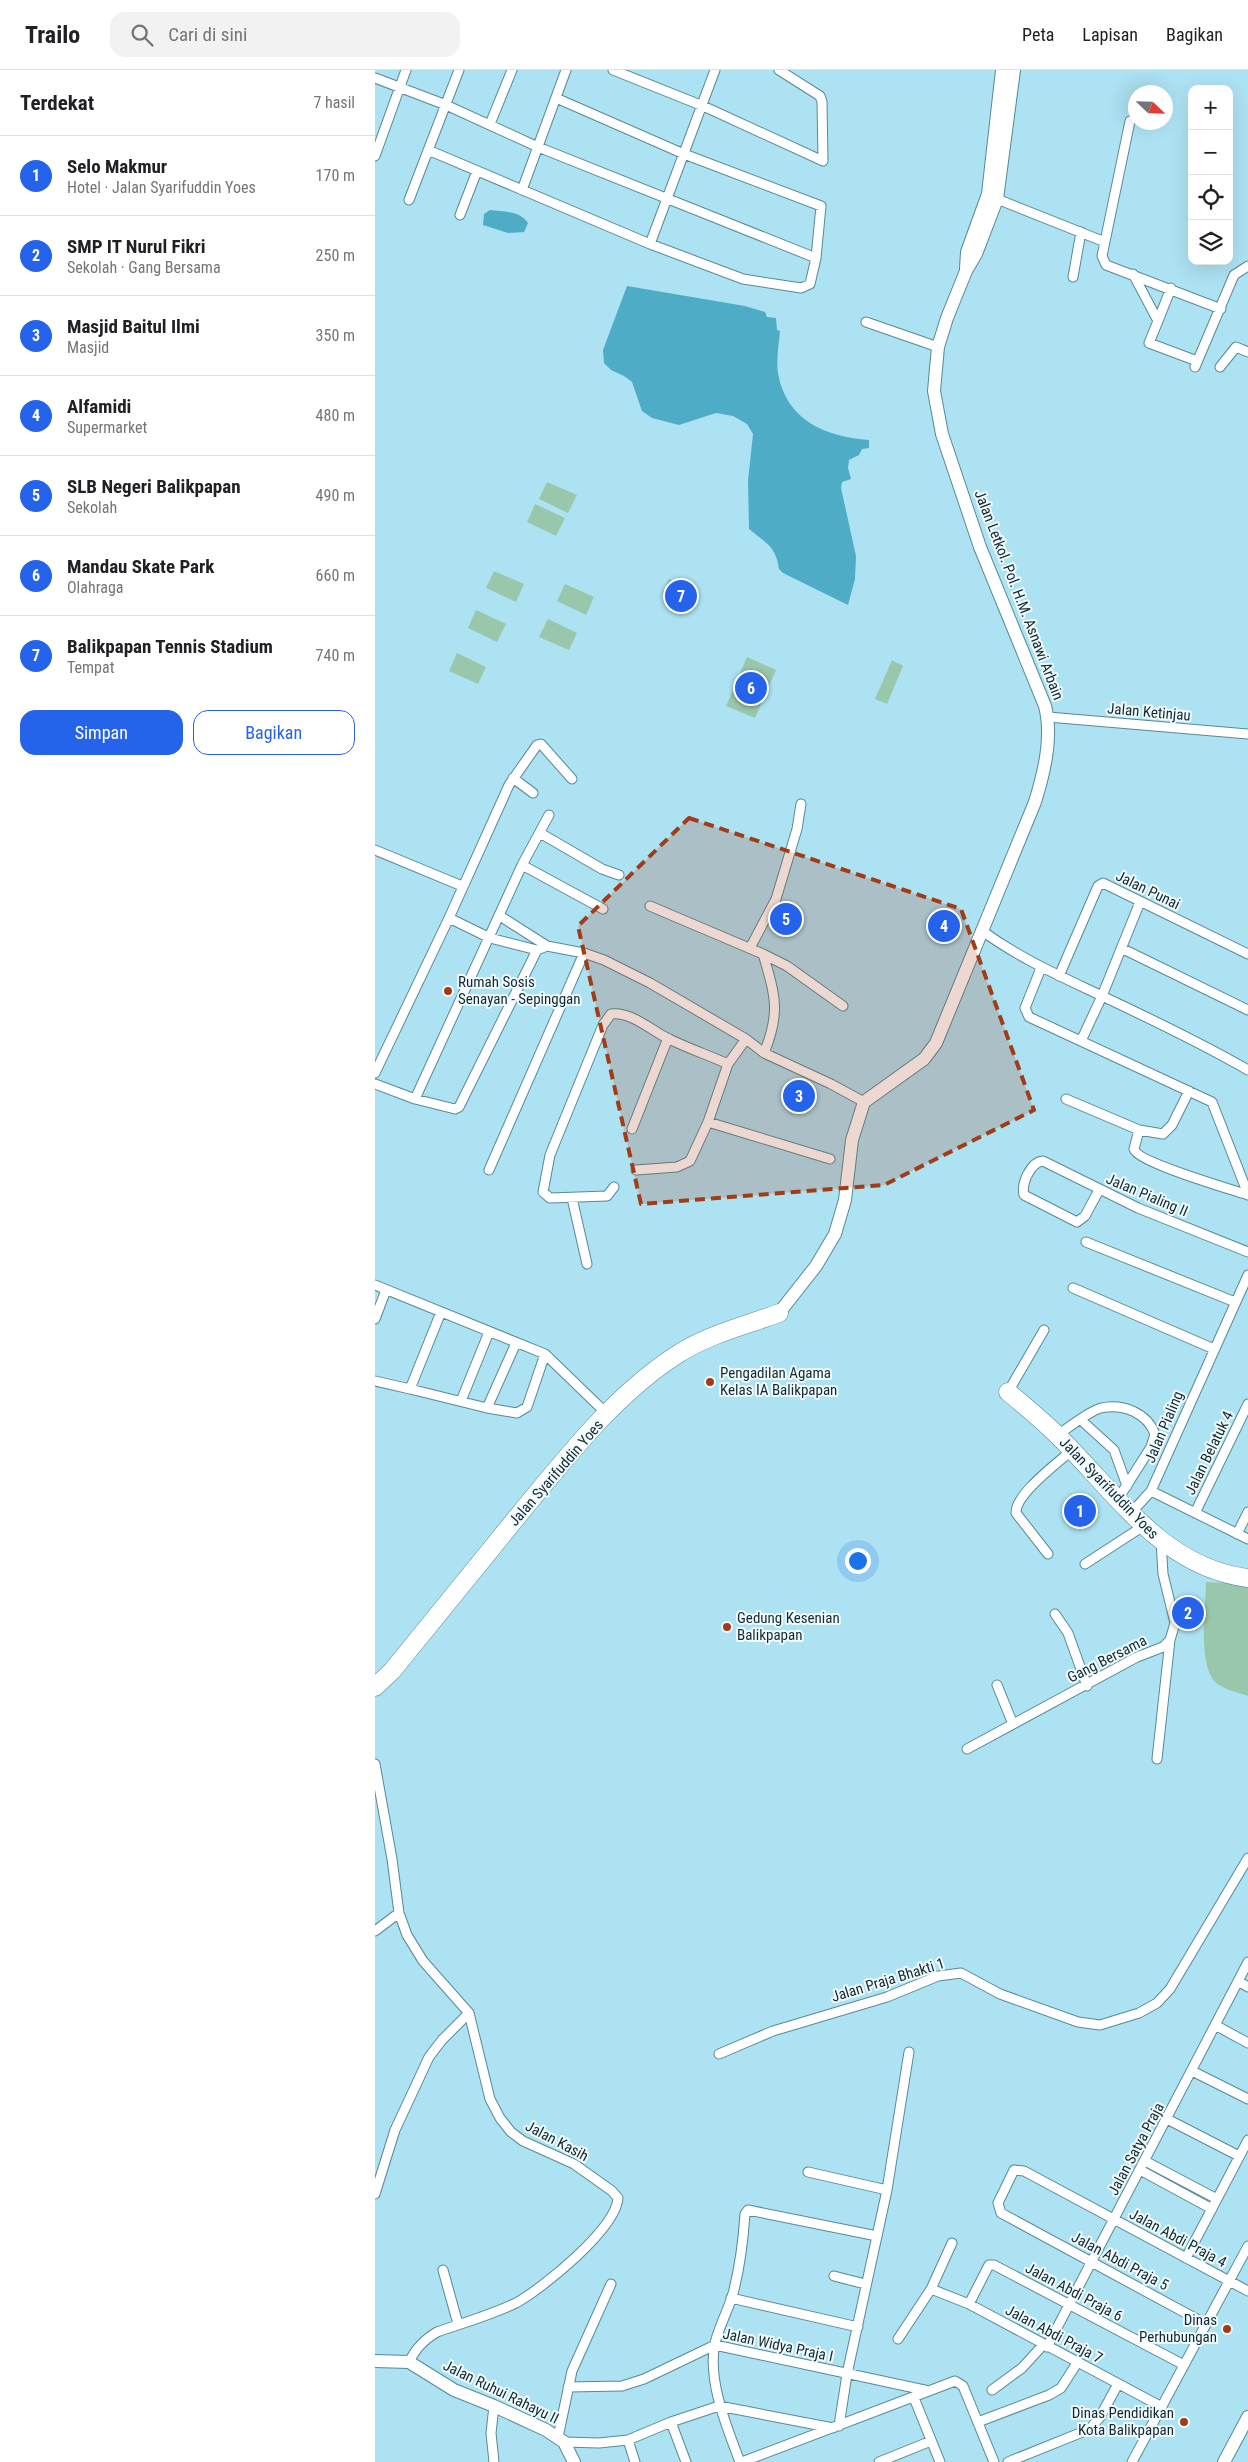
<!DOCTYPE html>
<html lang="id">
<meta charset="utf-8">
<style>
body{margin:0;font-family:"Roboto Condensed",sans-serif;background:#f2f2f2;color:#202124}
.controls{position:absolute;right:15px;top:15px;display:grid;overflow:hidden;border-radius:10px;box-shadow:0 5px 20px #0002}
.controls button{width:45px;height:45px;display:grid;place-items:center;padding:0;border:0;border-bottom:1px solid #e0e0e0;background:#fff;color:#202124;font:25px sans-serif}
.compass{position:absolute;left:753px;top:15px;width:45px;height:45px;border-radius:50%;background:#fff;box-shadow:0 5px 20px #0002;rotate:113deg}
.you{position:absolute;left:482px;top:1490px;width:18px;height:18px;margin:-12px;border:4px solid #fff;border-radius:50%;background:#1a73e8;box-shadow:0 0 0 8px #1a73e833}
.badge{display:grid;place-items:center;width:32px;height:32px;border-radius:50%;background:#2563eb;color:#fff;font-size:16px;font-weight:700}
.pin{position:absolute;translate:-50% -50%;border:2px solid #fff;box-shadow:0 1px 5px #0006}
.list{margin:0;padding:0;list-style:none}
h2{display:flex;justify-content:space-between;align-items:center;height:65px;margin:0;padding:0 20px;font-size:21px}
h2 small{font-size:16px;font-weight:400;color:#757577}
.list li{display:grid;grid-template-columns:32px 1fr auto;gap:15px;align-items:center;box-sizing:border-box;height:80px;padding:0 20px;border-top:1px solid #e0e0e0}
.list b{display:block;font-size:19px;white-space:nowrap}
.list p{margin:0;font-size:16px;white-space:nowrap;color:#757577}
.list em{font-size:16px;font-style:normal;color:#757577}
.actions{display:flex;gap:10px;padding:15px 20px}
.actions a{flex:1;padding:11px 0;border:1px solid #2563eb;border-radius:15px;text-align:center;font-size:18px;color:#2563eb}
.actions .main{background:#2563eb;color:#fff}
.icon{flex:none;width:28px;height:28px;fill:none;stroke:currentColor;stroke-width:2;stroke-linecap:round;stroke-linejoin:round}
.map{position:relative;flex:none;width:873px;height:2392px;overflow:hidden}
header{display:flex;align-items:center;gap:30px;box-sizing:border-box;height:70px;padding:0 25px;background:#fff;border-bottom:1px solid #e0e0e0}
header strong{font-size:24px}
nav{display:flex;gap:28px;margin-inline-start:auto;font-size:18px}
.search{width:350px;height:45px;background:#f2f2f2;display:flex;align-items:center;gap:12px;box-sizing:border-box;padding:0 18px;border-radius:15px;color:#757577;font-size:19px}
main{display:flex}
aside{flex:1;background:#fff}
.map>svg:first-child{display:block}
.green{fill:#99c7ac}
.water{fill:#4eacc6}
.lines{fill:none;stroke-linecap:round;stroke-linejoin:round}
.street-casing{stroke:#578998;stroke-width:11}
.secondary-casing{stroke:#578998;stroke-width:14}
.highway-casing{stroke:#578998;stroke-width:19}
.street{stroke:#fff;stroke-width:9}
.secondary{stroke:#fff;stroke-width:12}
.highway{stroke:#fff;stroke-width:18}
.marked{fill:#a23c17;fill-opacity:0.2;stroke:#a23c17;stroke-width:4;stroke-dasharray:10 6;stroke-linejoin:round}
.poi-dot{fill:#a23c17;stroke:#f0fbfe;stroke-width:2}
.labels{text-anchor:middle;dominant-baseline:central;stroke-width:4;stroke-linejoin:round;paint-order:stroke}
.street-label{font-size:15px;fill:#14292f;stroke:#f0fbfe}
.poi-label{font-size:15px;fill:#14292f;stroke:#f0fbfe;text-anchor:start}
</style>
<header>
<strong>Trailo</strong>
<div class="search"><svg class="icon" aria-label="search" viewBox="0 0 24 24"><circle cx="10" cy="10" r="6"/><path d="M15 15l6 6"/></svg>Cari di sini</div>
<nav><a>Peta</a><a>Lapisan</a><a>Bagikan</a></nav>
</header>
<main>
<aside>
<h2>Terdekat<small>7 hasil</small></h2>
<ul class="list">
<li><span class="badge">1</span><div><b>Selo Makmur</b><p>Hotel · Jalan Syarifuddin Yoes</p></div><em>170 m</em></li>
<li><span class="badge">2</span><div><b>SMP IT Nurul Fikri</b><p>Sekolah · Gang Bersama</p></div><em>250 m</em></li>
<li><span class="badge">3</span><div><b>Masjid Baitul Ilmi</b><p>Masjid</p></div><em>350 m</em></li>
<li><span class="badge">4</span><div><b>Alfamidi</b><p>Supermarket</p></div><em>480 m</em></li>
<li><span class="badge">5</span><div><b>SLB Negeri Balikpapan</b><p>Sekolah</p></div><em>490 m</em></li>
<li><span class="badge">6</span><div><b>Mandau Skate Park</b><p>Olahraga</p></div><em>660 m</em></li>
<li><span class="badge">7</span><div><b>Balikpapan Tennis Stadium</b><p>Tempat</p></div><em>740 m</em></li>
</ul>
<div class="actions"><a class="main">Simpan</a><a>Bagikan</a></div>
</aside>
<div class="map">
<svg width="873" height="2392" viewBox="0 0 873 2392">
<rect width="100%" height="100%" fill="#ade2f2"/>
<path class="green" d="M172,412L202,425L193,443L164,429Z
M160,434L190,448L181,466L152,452Z
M119,501L149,514L141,532L111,518Z
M294,509L322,522L315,536L287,523Z
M190,514L219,527L211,545L182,531Z
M101,540L131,554L122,572L93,558Z
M173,549L202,563L194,580L164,567Z
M82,583L111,597L103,614L74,601Z
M372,587L401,600L380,648L351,636Z
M517,590L528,596L512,634L500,629Z
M831,1512L873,1514V1626C864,1623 852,1620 844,1615C821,1601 831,1536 831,1512Z"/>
<path class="water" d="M115,140C128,142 145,140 153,153L149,162L133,163L108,155L109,144Z
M252,216L370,236L390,242L392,247L401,248L402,260L405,261C404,274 401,289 403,303C411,351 452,367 494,370V378L487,379L484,385L474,390L473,398L476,409L467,412L466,418L481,486L480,509L473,535L408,503L404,499C401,476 391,473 374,459L373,411L378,364L372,354L358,346L341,343L304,355L277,348L267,341L257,312L249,306L236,300L229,293L228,280Z"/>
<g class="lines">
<g class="street-casing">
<path id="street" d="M238,0L328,36L448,91L447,32L445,26L404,0
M0,8L71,35L163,77L441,188
M755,51L727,186L731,195L846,239
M115,54L137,0
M53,80L275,174L368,209L426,218L435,214L441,188L446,136L309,84L181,28
M0,86L31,0
M147,120L191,0
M622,129L730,172
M34,130L84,0
M85,145L102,101
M275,174L340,0
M758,204L783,251L796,218
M698,207L706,162
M783,251L774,273L822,291
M491,252L563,277
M820,297L859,205L873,196
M845,297L861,277L873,282
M673,647L873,664
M138,708L158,723
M165,763L227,799L244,805
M0,780L87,816
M147,795L228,839
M275,836L388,884C400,925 406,942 389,983
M125,846L172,876
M74,848L115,868L162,880L172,876L209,883L229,890L275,913L371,969L389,983L456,1014L489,1032
M606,860C644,888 685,906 727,926C776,949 826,973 873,1000
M375,878L401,829L422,759L426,734
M746,878L873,940
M388,884L412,896L468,936
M666,898L650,938L654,947L837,1032L873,1124
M684,906L723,816L728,813L873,884
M706,971L727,926L765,832
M353,994L371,969
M0,1003L74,848L134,715L162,675L166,674L197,709
M0,1014L40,1029L80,1039L84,1037L162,880
M40,1029L147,795L174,745
M691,1029L764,1060L788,1064L797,1055L814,1021
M333,1052L455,1089
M257,1059L293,968
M764,1060L759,1079C762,1092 855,1119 873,1125
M114,1100L209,883
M239,1117L232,1126L175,1128L168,1122L175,1085L228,955L236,944C255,941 276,960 292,968C312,978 333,985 353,994L333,1052L315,1091L302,1097L261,1100
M724,1120L710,1146L702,1152L649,1125C646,1113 656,1092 668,1091L763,1138L873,1182
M197,1128L212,1194
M711,1172L860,1232
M873,1205L776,1421L873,1469
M0,1215L170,1284L232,1344
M698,1218L839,1279
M66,1242L35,1319L112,1338L142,1343L152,1337L170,1284
M0,1249L11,1220
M0,1311L35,1319
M633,1322L669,1260
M86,1331L114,1262
M112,1338L141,1273
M706,1350L739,1380L752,1416
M683,1365C693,1358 714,1341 726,1338C748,1333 772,1343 780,1364L776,1377L743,1429
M756,1443L776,1421
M820,1443L873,1334
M862,1464L873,1442
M673,1484L641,1443C640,1424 683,1393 697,1380
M710,1494L770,1455
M680,1544L693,1563L712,1616
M622,1615L638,1654
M592,1679L762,1587L788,1577L795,1570L800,1553L788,1504L786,1471
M782,1689L795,1570
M0,1694L17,1789L24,1843L32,1865L48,1891L94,1943L115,2029L125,2048L136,2062L148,2071L199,2094L237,2121L243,2128C241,2159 168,2218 141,2233C116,2245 88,2253 62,2262C49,2270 41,2278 34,2292
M0,1861L24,1843
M863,1911L873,1917
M840,1955L873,1973
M344,1984L398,1961L512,1927L563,1906L586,1903L625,1924L703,1952L725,1955L764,1943L782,1933L795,1919L873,1788
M817,2001L873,2029
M792,2049L864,2086
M770,2091L842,2129
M765,2100L837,2139
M433,2102L512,2120
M0,2124L20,2060L54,1987L67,1970L94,1943
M811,2188L873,2070
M68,2200L83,2254
M459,2206L490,2214
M556,2219L594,2234L787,2337
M356,2228L483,2257
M594,2234L614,2195H619L809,2295
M831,2254L626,2143L623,2133L639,2100L649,2101L873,2221
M523,2269L556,2219L577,2173
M672,2277L873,1892
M193,2317L247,2316L269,2309L340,2275L554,2321
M617,2320L647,2298L668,2275
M539,2328L565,2392
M296,2352L311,2392
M603,2352L674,2325L686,2318L702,2293
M464,2356L472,2304L512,2120L534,1982
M183,2367L197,2301L236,2214
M253,2370L260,2392
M189,2372L224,2373L253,2370L296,2352L344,2336L458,2358
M119,2392L116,2363L119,2336
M365,2392C352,2358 332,2310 340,2273C344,2257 352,2242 357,2227C365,2199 368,2173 370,2144L373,2140L502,2166
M367,2392L580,2311L588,2316L619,2392
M504,2392L556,2371
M633,2392L715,2359L725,2347L743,2314
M757,2392L873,2176"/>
</g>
<g class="secondary-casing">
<path id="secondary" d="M591,199L592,182L613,124L627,0
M404,1243L441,1196L460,1164L470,1130L477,1070L489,1032L549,989L561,973L660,732C669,703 678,667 670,636L605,477L567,364L559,321L563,277L572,248L591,201L601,184L622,129L639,0
M0,2291L34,2292L79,2320L119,2336L171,2360L189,2372L199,2392
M849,2392L873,2347"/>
</g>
<g class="highway-casing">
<path id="highway" d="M633,1322C650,1336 667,1350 682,1365C739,1420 787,1498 873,1508
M0,1617L17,1601C62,1546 106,1491 151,1436C196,1382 242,1323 303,1284C334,1264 370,1256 404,1243"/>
</g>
<use href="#street" class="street"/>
<use href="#secondary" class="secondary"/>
<use href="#highway" class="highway"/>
</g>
<path class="marked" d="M314,748L586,839L659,1040L509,1115L266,1134L203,856Z"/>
<g class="poi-dot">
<circle cx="73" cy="921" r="5"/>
<circle cx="335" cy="1312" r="5"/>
<circle cx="352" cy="1557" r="5"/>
<circle cx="852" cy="2259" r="5"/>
<circle cx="809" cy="2352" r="5"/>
</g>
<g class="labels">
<g class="street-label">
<text transform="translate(644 525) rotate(69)">Jalan Letkol. Pol. H.M. Asnawi Arbain</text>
<text transform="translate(774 642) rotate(5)">Jalan Ketinjau</text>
<text transform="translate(773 820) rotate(26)">Jalan Punai</text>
<text transform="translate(772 1125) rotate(23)">Jalan Pialing II</text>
<text transform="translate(789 1357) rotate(-67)">Jalan Pialing</text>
<text transform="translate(834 1383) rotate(-64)">Jalan Belatuk 4</text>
<text transform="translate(181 1403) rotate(-49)">Jalan Syarifuddin Yoes</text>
<text transform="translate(734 1418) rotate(46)">Jalan Syarifuddin Yoes</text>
<text transform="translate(732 1589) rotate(-27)">Gang Bersama</text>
<text transform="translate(513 1910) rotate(-17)">Jalan Praja Bhakti 1</text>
<text transform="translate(182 2071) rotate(28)">Jalan Kasih</text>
<text transform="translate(761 2079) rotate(-62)">Jalan Satya Praja</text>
<text transform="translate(803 2168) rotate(28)">Jalan Abdi Praja 4</text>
<text transform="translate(745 2191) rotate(28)">Jalan Abdi Praja 5</text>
<text transform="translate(699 2222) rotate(28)">Jalan Abdi Praja 6</text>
<text transform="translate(679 2264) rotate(28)">Jalan Abdi Praja 7</text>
<text transform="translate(403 2275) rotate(12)">Jalan Widya Praja I</text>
<text transform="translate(126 2322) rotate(26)">Jalan Ruhui Rahayu II</text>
</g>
<g class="poi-label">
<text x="83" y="912">Rumah Sosis<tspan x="83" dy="17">Senayan - Sepinggan</tspan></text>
<text x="345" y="1303">Pengadilan Agama<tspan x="345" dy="17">Kelas IA Balikpapan</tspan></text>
<text x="362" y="1548">Gedung Kesenian<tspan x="362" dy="17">Balikpapan</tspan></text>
<text x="842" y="2250" text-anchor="end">Dinas<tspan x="842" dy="17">Perhubungan</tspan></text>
<text x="799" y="2343" text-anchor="end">Dinas Pendidikan<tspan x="799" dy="17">Kota Balikpapan</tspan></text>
</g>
</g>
</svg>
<div class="controls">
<button>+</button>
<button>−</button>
<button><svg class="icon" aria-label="locate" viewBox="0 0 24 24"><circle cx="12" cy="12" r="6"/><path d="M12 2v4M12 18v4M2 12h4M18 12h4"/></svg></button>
<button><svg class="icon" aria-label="layers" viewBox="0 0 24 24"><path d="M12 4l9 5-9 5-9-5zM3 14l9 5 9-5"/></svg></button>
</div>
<svg class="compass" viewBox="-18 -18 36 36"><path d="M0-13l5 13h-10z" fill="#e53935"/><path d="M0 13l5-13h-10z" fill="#757577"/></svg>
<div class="you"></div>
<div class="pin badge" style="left:705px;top:1441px">1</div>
<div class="pin badge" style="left:813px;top:1543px">2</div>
<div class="pin badge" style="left:424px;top:1026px">3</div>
<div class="pin badge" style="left:569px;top:856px">4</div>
<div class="pin badge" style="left:411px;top:849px">5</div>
<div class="pin badge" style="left:376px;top:618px">6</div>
<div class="pin badge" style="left:306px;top:526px">7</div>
</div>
</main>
